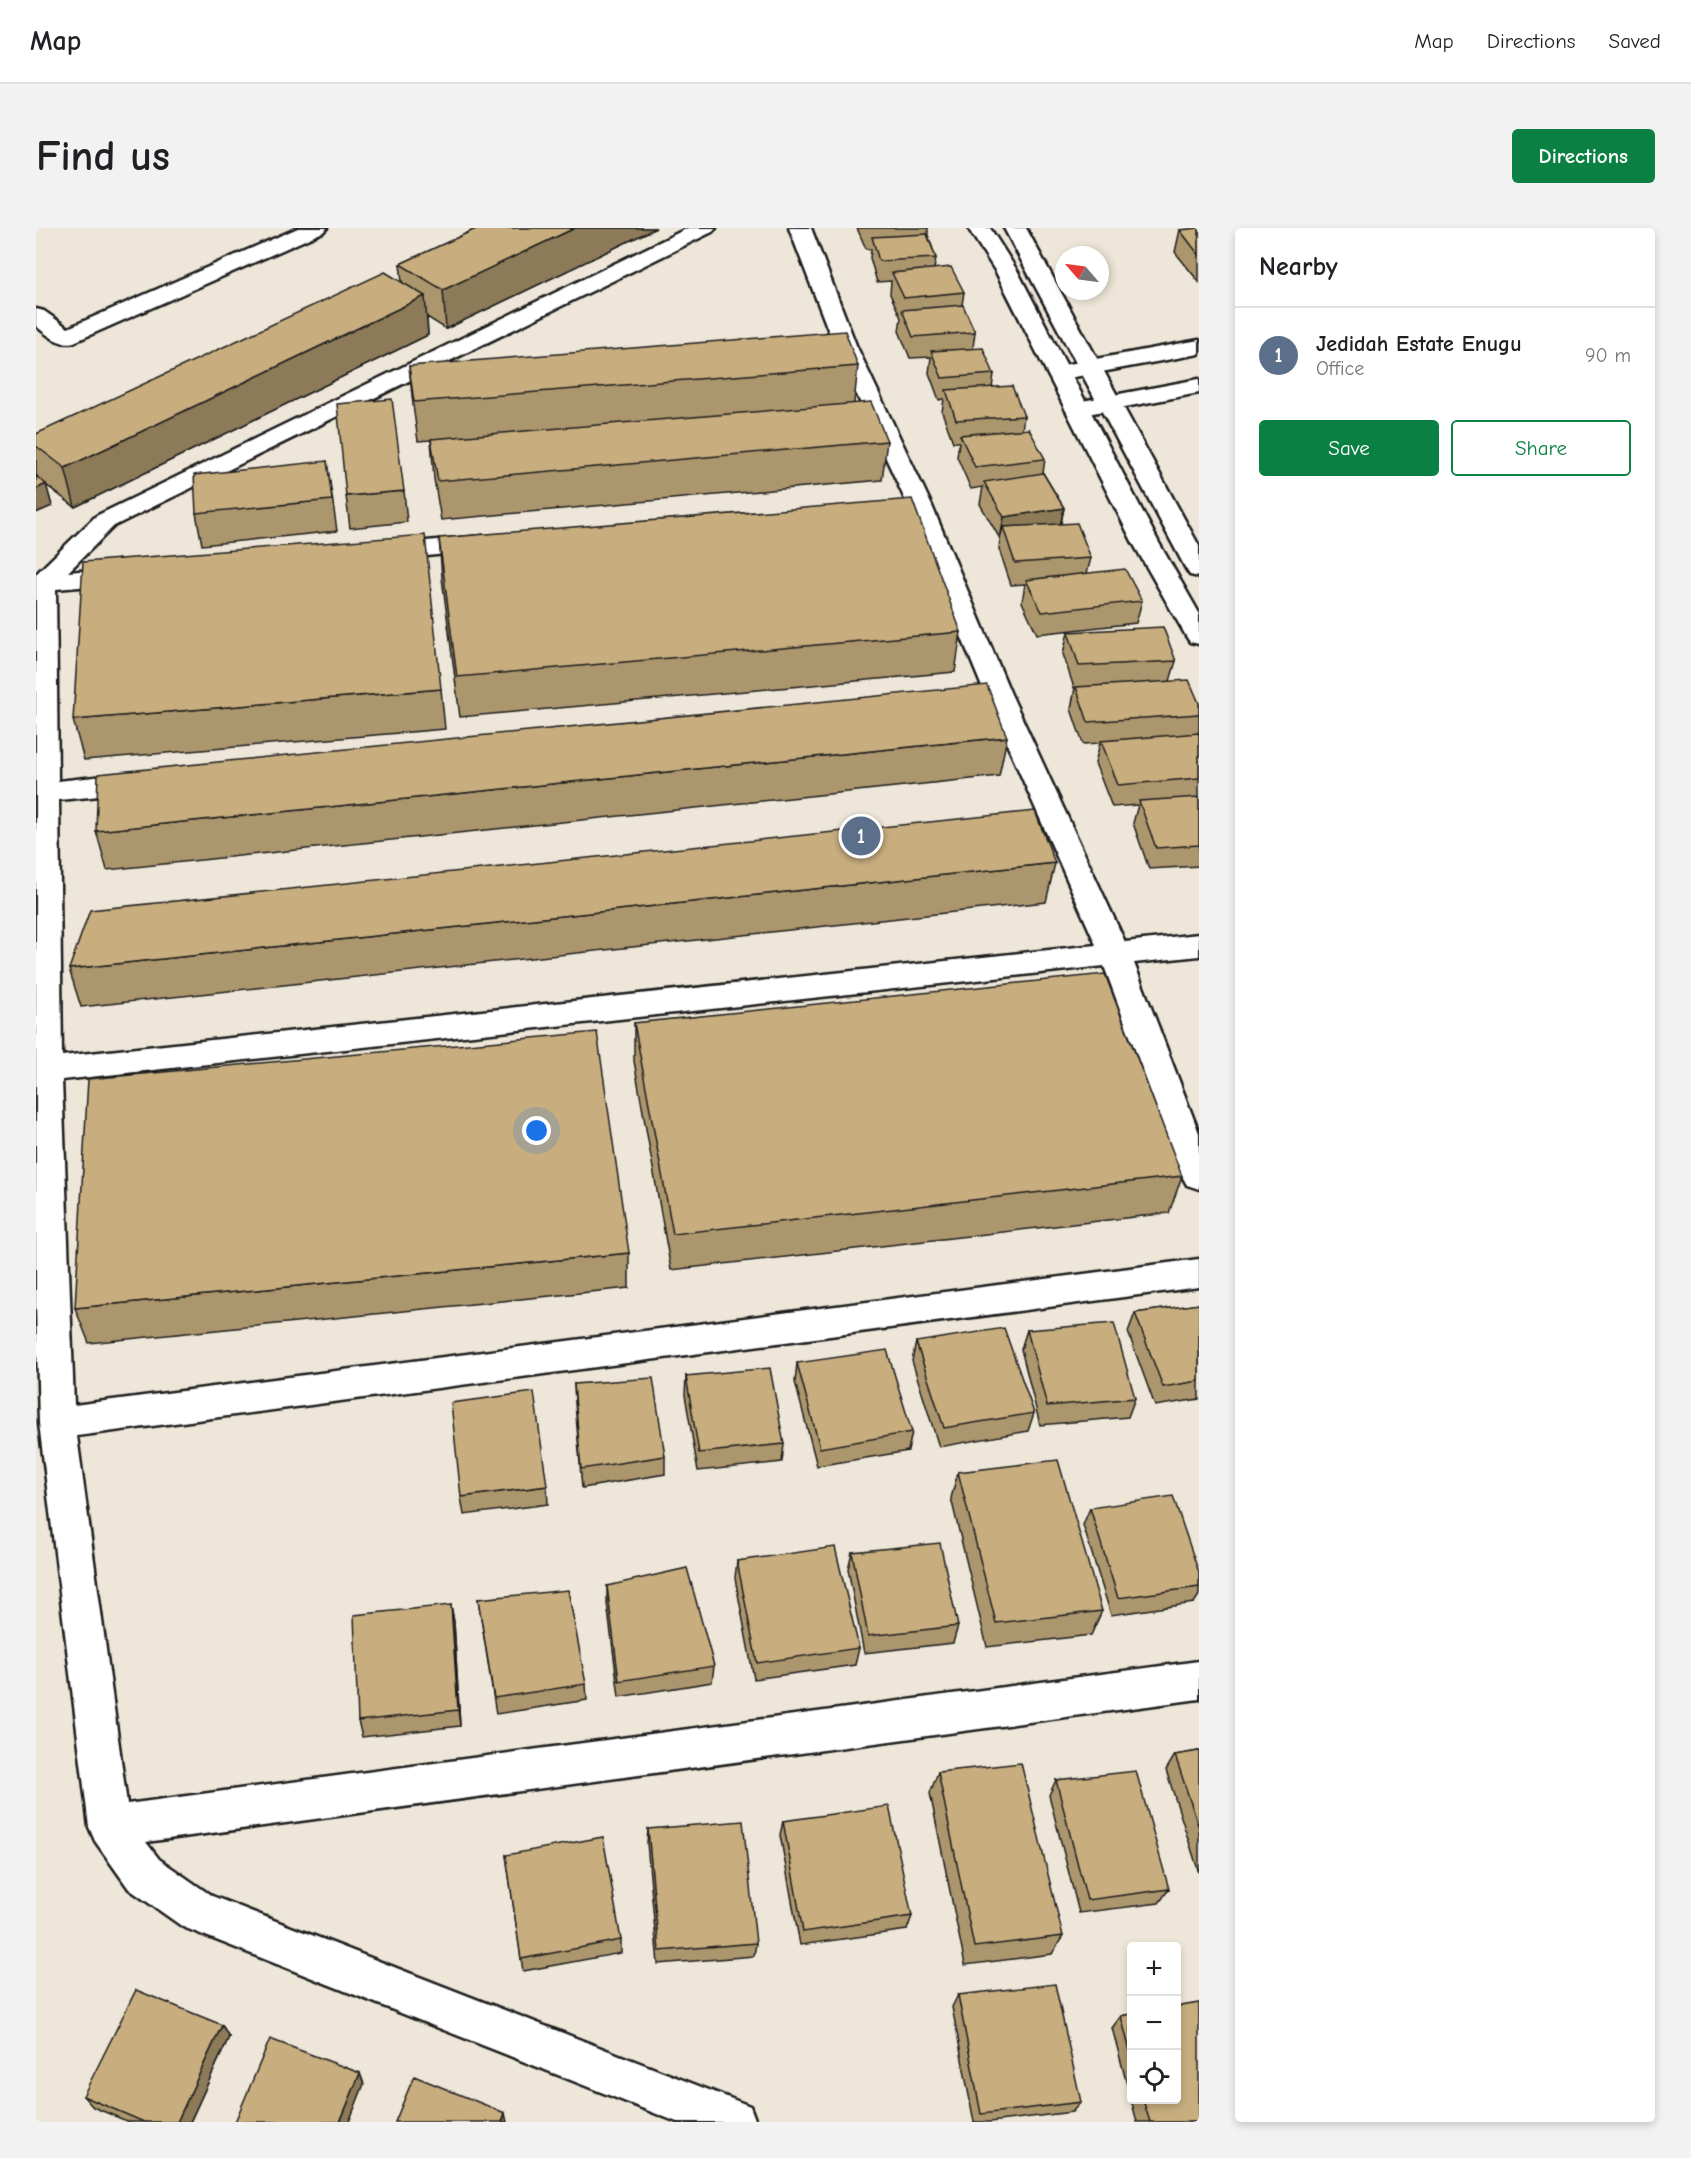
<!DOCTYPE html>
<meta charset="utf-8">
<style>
body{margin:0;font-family:"Comic Neue",sans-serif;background:#f2f2f2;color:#202124}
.controls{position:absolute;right:18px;bottom:18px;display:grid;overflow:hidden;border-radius:6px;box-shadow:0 3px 9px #0003}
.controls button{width:54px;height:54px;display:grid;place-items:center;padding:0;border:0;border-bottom:2px solid #e0e0e0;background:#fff;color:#202124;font:30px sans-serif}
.compass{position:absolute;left:1019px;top:18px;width:54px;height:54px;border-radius:50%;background:#fff;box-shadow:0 3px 9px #0003;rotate:298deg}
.you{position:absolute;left:501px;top:903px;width:21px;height:21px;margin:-15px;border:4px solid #fff;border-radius:50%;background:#1a73e8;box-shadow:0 0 0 9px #1a73e833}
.badge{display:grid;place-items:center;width:39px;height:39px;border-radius:50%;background:#0b8043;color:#fff;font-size:20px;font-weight:700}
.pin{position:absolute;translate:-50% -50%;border:3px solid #fff;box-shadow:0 2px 6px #0006}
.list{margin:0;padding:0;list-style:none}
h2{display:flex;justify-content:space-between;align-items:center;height:78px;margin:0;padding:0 24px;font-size:26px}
h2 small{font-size:20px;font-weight:400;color:#757577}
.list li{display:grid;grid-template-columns:39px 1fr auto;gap:18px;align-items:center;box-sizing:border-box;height:96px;padding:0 24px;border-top:2px solid #e0e0e0}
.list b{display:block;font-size:22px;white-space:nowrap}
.list p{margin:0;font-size:20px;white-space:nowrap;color:#757577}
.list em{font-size:20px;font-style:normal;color:#757577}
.actions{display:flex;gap:12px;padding:18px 24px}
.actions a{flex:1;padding:14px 0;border:2px solid #0b8043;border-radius:6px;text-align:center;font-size:21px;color:#0b8043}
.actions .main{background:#0b8043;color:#fff}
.icon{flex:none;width:33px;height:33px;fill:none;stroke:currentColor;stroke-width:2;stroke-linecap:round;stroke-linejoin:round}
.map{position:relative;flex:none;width:1163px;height:1894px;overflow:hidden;border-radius:6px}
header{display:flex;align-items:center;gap:36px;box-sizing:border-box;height:84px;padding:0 30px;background:#fff;border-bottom:2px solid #e0e0e0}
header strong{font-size:28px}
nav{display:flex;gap:33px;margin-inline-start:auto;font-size:21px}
.intro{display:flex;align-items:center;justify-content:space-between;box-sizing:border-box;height:144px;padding:0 36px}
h1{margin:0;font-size:42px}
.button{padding:15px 27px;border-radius:6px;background:#0b8043;color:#fff;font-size:21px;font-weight:700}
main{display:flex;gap:36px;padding:0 36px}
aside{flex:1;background:#fff;border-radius:6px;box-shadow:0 3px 9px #0003}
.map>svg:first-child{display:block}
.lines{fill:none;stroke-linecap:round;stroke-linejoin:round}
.minor-casing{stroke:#1c1c1c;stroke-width:5}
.tertiary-casing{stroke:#1c1c1c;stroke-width:5}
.minor{fill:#fff;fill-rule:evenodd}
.tertiary{fill:#fff;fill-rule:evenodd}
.wall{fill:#ac966d;stroke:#1c1c1c;stroke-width:1.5}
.shaded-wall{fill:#8c7a59;stroke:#1c1c1c;stroke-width:1.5}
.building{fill:#c8ae7f;stroke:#1c1c1c;stroke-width:1.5}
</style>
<header>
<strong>Map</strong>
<nav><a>Map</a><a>Directions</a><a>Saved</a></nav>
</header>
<div class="intro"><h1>Find us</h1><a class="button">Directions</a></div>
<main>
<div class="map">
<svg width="1163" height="1894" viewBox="0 0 1163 1894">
<rect width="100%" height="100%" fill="#eee7d9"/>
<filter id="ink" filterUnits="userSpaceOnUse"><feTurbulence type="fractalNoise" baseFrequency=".0167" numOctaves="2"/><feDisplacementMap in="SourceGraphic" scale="12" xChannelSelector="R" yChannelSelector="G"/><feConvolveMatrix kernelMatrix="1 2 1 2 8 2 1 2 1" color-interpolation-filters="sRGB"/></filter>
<g filter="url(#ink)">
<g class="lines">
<g class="minor-casing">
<path id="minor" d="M262,0H291L287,4L38,114C22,118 12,107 0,98V81L8,83L32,100Z
M652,0H680L676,4L78,298L32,344L90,339L99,341L103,347L99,353L90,355L20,361L22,553L105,544L115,547L119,554L115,561L105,564L23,572L26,828L1060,717L948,464L872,278L798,117L753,0H775L820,117L896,278L974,464L1089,714L1163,706V728L1098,735L1163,905V961L1151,957L1146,948L1068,738L26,852L38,1177L1163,1031V1059L41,1208L91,1576L1163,1433V1471L110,1614L123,1631L176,1668L714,1878L720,1894H641L147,1699L93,1661L59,1613L53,1599L3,1195L0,1077V346L60,288Z
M1163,112V126L1022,152L1014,150L1011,145L1014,140L1022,138Z
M1163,151V165L1041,188L1033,186L1029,181L1033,176L1041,174Z
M448,308L457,311L461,316L457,321L344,333L335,330L331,325L335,320L344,317Z"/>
</g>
<g class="tertiary-casing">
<path id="tertiary" d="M932,0H954L982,44L1123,315L1163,385V416L1154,414L1150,408L1097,315L960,44Z
M968,0H990L1163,318V349L1154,347L1150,341Z"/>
</g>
<use href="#minor" class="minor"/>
<use href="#tertiary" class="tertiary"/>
</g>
<path class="wall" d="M442,0H620L410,101L391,89L392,107L39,279L10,257L16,278L0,246V206L366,54L364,36Z
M821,0H892V7L900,30L898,41L928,64L926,77L939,104L937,120L958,146L956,160L988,188L986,202L1009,231L1007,245L1028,280L1025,296L1055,330L1051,345L1106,373L1100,395L1001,406L986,374L989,356L975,357L963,321L964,311L944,276L947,259L935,261L921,229L923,214H917L906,184L908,171L903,172L893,145L895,129L874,130L863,103L865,90L854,66L855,53L841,54L834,30L835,21H830Z
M1163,0V54L1139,24L1144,2Z
M373,138H822L818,175L851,213L846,252L405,292L398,251L395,212L382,213L377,177Z
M291,233L301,303L166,317L160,285Z
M368,263L371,294L314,300L310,268Z
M403,310L925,404L919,444L424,489L406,350Z
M1032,404L1140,433L1134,453L1163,475V502L1162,505H1163V638L1113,641L1097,595L1102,577L1076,579L1059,535L1064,515L1047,516L1035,481L1039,460H1038L1027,426Z
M405,461L409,501L48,532L37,492Z
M971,509L963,548L71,642L60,603Z
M1019,635L1010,674L45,779L33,741Z
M598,795L1146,948L1133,985L635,1042L598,833Z
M593,1025V1060L53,1115L39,1080Z
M1163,1076V1171L1119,1178L1092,1104L1099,1085Z
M991,1102L1099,1170L1092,1189L1004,1197L985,1121Z
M880,1114L998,1185L992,1203L903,1219L876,1133Z
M761,1135L876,1204L872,1223L781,1238L759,1154Z
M650,1148L748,1216L746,1234L662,1243L649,1167Z
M538,1156L629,1228V1246L546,1260L539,1175Z
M922,1244L1066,1383L1055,1407L951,1419L915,1270Z
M511,1258L512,1276L428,1287L425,1269Z
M1054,1280L1163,1345V1367L1158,1375L1075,1387L1047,1297Z
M816,1324L922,1398L917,1415L828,1425L812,1341Z
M701,1333L823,1420L819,1437L718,1451L699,1350Z
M571,1358L678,1438L676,1454L583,1469L571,1375Z
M442,1371L550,1456L551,1472L460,1486Z
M415,1377L418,1394L424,1498L326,1509L322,1493Z
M1163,1523V1645L1130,1542L1139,1527Z
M902,1544L1027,1708L1016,1726L929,1737L894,1565Z
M1020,1552L1133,1661L1123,1675L1043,1685L1013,1567Z
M747,1593L876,1688L871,1702L764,1717L744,1607Z
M612,1601L720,1715L718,1728L622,1736L611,1615Z
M470,1627L585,1712V1725L487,1743Z
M922,1767L1045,1874L1036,1884L954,1894H938L916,1779Z
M1095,1786V1872H1140L1163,1894H1101L1076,1800L1085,1788Z
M186,1797L193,1809L154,1894H93L57,1879L47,1868Z"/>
<path class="shaded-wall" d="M539,0H620L410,101L407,62Z
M389,68L392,107L39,279L29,240Z
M10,256L16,278L0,285V261Z
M1028,280L1023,302L967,299L964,311L968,289Z
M415,1377L418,1394L424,1498L422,1482Z
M186,1797L193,1809L154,1894H141Z
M324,1845L328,1856L313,1894H304Z
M469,1885L471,1894H466Z"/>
<path class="building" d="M442,0H539L407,62L364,36Z
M1163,0V27L1144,2Z
M891,6L900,30L843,33L836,9Z
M915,39L928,64L868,70L856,45Z
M349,44L389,68L29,240L0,218V206Z
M927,77L939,104L877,109L866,82Z
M809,103L822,138L378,174L373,138Z
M947,120L958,146L906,150L895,123Z
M976,158L988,188L920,192L910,162Z
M356,171L368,263L310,268L301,176Z
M835,174L851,213L402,253L395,211Z
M993,201L1009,231L939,239L924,207Z
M291,233L296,272L160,285L158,247Z
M1007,245L1028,280L968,289L948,254Z
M0,248L10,256L0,261Z
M876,271L925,404L421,449L403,310Z
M1041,295L1055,330L979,335L967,299Z
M389,307L405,461L37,492L47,334Z
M1089,341L1106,373L1006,384L990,352Z
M1127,399L1140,433L1043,438L1032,404Z
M1153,452L1163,475V486L1052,494L1040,459Z
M951,457L971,509L60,603L62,546Z
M1163,505V550L1082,557L1065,513Z
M1163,569V617L1120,620L1103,573Z
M999,583L1019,635L33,741L54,682Z
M1069,746L1146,948L637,1006L598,795Z
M561,804L593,1025L39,1080L52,851Z
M1163,1076V1153L1127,1159L1099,1085Z
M1078,1095L1099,1170L1011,1178L991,1102Z
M968,1100L998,1185L908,1200L880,1114Z
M851,1122L876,1204L784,1220L761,1135Z
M734,1140L748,1216L663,1225L650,1148Z
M617,1150L629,1228L545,1241L538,1156Z
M498,1164L511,1258L425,1269L415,1175Z
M1022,1232L1066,1383L960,1395L922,1244Z
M1137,1268L1163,1345V1359L1082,1370L1054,1280Z
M904,1315L922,1398L832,1408L816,1324Z
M799,1319L823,1420L721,1435L701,1333Z
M651,1340L678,1438L583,1453L571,1358Z
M532,1362L550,1456L458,1470L442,1371Z
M415,1377L422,1482L322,1493L318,1387Z
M1163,1523V1600L1139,1527Z
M985,1535L1027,1708L938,1719L902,1544Z
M1100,1543L1133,1661L1051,1672L1020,1552Z
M853,1578L876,1688L767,1704L747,1593Z
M707,1593L720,1715L623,1723L612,1601Z
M567,1609L585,1712L485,1731L470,1627Z
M1019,1756L1045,1874L945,1886L922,1767Z
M100,1762L186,1797L141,1894H108L47,1868Z
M1163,1775V1894H1114L1107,1872H1140V1779Z
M1095,1786V1827L1085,1788Z
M234,1811L324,1845L304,1894H199Z
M378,1848L469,1885L466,1894H359Z"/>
</g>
</svg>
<div class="controls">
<button>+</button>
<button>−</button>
<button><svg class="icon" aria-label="locate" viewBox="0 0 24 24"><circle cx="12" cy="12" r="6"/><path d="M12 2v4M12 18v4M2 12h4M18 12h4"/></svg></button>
</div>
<svg class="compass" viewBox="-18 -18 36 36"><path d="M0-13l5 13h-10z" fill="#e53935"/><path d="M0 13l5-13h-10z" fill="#757577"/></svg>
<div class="you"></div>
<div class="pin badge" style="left:825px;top:608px;background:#5c6f8a">1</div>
</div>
<aside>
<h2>Nearby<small></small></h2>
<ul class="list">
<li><span class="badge" style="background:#5c6f8a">1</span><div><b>Jedidah Estate Enugu</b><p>Office</p></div><em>90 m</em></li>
</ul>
<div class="actions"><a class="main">Save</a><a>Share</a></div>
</aside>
</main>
